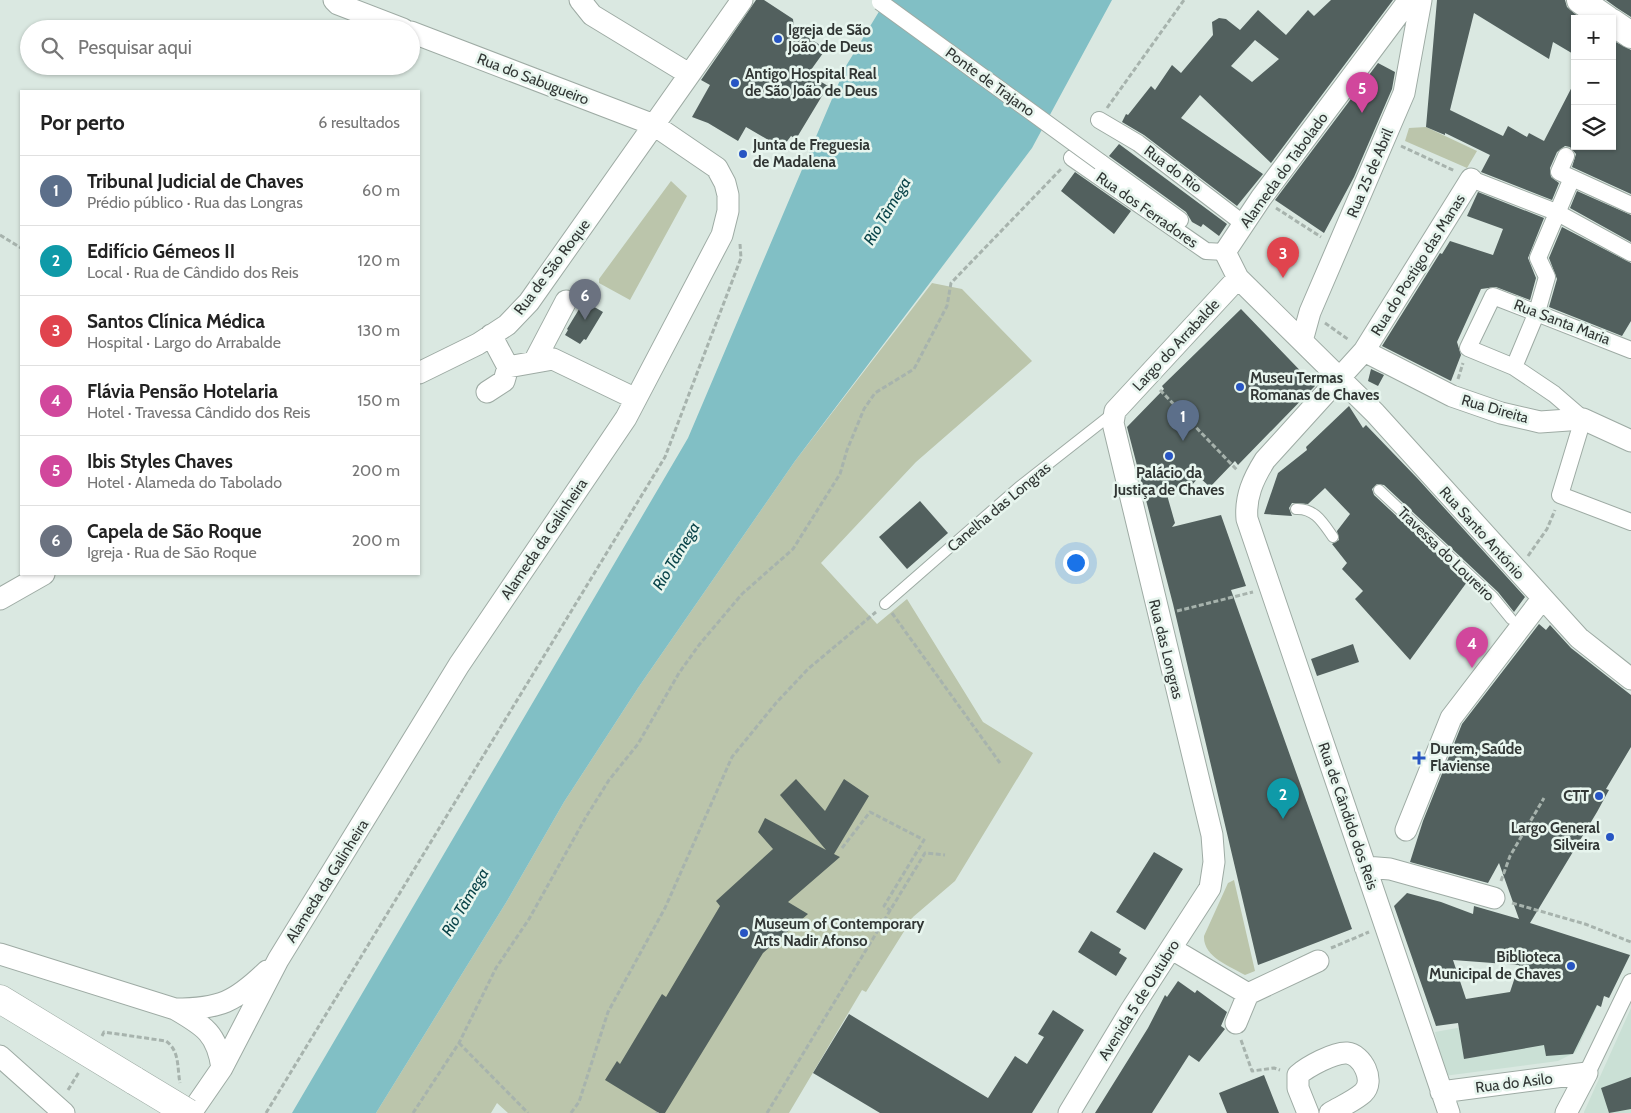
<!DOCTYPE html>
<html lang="pt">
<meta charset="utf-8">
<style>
body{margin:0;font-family:Cabin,sans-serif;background:#f2f2f2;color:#222}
.controls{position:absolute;right:15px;top:15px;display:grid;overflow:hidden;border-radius:0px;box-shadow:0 1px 4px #0004}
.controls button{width:45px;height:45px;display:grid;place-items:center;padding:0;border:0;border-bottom:1px solid #e0e0e0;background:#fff;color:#222;font:25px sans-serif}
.you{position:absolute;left:1075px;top:562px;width:18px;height:18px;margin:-12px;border:4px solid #fff;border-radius:50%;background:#1a73e8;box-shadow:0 0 0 8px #1a73e833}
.badge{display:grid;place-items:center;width:32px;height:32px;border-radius:50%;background:#111827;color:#fff;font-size:16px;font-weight:700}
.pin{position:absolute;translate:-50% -41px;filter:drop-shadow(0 1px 2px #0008)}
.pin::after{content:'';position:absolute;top:26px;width:18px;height:15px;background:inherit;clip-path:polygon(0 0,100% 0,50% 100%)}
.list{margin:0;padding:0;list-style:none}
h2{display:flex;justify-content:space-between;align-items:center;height:65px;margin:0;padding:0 20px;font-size:21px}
h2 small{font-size:16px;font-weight:400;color:#767676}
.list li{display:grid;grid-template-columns:32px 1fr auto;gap:15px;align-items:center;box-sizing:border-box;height:70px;padding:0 20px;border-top:1px solid #e0e0e0}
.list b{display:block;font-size:19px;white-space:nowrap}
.list p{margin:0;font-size:16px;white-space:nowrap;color:#767676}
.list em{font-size:16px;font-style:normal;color:#767676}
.icon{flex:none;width:28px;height:28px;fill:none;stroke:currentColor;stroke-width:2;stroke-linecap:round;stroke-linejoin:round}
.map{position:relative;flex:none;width:1631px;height:1113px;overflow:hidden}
.search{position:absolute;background:#fff;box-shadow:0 1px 4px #0004;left:20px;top:20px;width:400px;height:55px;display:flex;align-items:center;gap:12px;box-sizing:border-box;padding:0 18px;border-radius:28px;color:#767676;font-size:19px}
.panel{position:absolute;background:#fff;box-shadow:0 1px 4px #0004;left:20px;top:90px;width:400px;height:485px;border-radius:0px}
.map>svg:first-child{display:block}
.built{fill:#cae0d5}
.green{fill:#bbc5ab}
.water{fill:#81bfc5}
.building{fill:#52605e;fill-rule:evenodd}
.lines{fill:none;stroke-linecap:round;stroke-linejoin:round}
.service-casing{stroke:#9eaba4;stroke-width:12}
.pedestrian-casing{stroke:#9eaba4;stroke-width:18}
.minor-casing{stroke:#9eaba4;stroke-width:23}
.tertiary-casing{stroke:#9eaba4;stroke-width:28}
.secondary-casing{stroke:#9eaba4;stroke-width:29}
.path{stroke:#a7b3ad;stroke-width:3;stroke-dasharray:5 2.5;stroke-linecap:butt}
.service{stroke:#fff;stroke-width:10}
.pedestrian{stroke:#fff;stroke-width:16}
.minor{stroke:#fff;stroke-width:21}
.tertiary{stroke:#fff;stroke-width:26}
.secondary{stroke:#fff;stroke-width:28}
.pedestrian-bridge-casing{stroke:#9eaba4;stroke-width:18;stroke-linecap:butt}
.secondary-bridge-casing{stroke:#9eaba4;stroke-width:29;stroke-linecap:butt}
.pedestrian-bridge{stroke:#fff;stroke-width:16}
.secondary-bridge{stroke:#fff;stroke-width:28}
.poi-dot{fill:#2755c3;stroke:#e7f5ee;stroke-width:2}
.labels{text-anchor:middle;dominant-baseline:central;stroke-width:5;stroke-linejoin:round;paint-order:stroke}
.poi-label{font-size:15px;font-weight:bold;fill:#323735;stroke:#e7f5ee;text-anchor:start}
.street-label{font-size:15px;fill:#323735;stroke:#e7f5ee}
.water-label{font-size:16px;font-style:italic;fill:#0a4449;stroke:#e7f5ee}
</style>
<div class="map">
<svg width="1631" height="1113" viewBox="0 0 1631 1113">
<rect width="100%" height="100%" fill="#dae8e1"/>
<path class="built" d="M1568,997L1597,1006L1576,1052L1558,1061L1444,1076L1435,1032L1540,1013Z
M1631,1008V1113H1584V1112Z"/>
<path class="green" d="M1426,127L1477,151L1467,168L1405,141L1409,128Z
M671,181L687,196L630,300L599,283V279Z
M932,283L962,289L1032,361L916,462L821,563L877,624L907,599L983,722L1033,753L955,881L913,917L866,992L862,990L789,1113H508L497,1103L491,1113H376L507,901L564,802L638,688L795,461Z
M1234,880L1255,971L1245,975C1230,966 1203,957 1204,936L1228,883Z"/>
<path class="water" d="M886,0H1112L1032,148L795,461L638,688L564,802L507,901L376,1113H292L688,438L846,66Z"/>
<path class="building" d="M756,0H764L793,19L794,28L826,49L808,74L828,86L796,139L791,136L782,148L746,127L738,141L708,123L692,117L710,85L701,80Z
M1331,0H1393L1271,163L1200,95L1181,118L1263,174L1237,206L1144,135L1122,122L1126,114L1128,115L1151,86L1155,90L1172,65L1181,73L1213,35L1212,22L1219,18L1226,19L1240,30L1258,10L1286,35L1308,10L1314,16ZM1255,40L1279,59L1252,82L1231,66Z
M1437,0H1565L1567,7L1581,19H1575V55L1553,42L1549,59L1474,13L1450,110L1503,136L1508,126L1527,137L1529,133L1544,141L1575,81V146H1612V40L1631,50V194L1572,167L1576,154L1570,147L1565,146L1557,152L1550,168L1551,177L1559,183L1552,200L1481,172L1490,155L1445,133V135L1426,127Z
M1606,0H1631V17L1617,8Z
M1378,63L1395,72L1392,89L1354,177L1324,233L1275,200Z
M1119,144L1227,224L1219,236L1203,224L1201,227L1192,222L1186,212L1109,156Z
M1075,172L1131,211L1114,234L1061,191Z
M1577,191L1631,215V242L1570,208Z
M1478,192L1544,218L1528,258L1536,278L1530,300L1496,287L1481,289L1457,342L1461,355L1451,381L1382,346L1440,253L1442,254L1450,241L1493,255L1503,229L1467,216Z
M1562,227L1631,263V321L1622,336L1549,307L1557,279L1549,258Z
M584,301L603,312L586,340L584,339L580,344L565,335L568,330L567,329Z
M1241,309L1315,386L1238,465L1235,461L1210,487L1199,477L1191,486L1167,495L1175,523L1172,527L1221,515L1246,586L1231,590L1352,929L1258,965L1173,604L1127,427L1164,389L1162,386Z
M1371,369L1384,375L1378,386L1368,381Z
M1349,406L1363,428L1366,425L1418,479L1525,597L1514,612L1498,592L1384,485L1377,484L1372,489L1374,495L1467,582L1410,660L1355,599L1363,591L1342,569L1347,563L1332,544L1339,540L1337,531L1350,514L1325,488L1308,504L1292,503L1289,508L1292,516L1264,514L1278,473L1307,450L1306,447Z
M920,501L948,533L907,569L879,537Z
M1539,624L1546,630L1550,625L1571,648L1631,695V747L1606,789L1609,790L1597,812L1530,923L1630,955L1609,998L1604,996L1601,1007L1597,1005L1573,1054L1546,1056L1544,1045L1464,1059L1458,1023L1436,1026L1394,906L1407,893L1441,902L1473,914L1474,906L1519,919L1499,863L1488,883L1410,862L1423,821L1462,724ZM1453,960L1519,965L1510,992L1466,999Z
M1353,644L1359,662L1317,676L1311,659Z
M796,779L825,811L844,779L869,796L834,854L840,857L788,902L808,914L763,953L665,1113H659L605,1080L617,1061L620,1064L662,994L666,997L720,906L716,901L773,849L758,832L765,818L826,850L780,795Z
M1154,852L1183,869L1145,930L1116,912Z
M1091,931L1121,949L1119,953L1127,958L1116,976L1078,952Z
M1178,981L1195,993L1197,990L1227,1012L1221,1026L1225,1029L1199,1062L1189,1055L1152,1113H1095L1148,1028L1165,995L1167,997Z
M1053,1010L1084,1030L1032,1113H880L813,1073L849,1014L988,1098L1015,1056L1027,1064L1044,1037L1038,1034Z
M1264,1075L1279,1113H1227L1219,1093Z
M1631,1077V1109L1609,1113L1601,1088Z"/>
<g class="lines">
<g class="service-casing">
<path id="service" d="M1379,490L1493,597L1511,619
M1296,509C1315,508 1323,523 1333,537
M885,604L1019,487L1112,414"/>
</g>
<g class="pedestrian-casing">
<path id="pedestrian" d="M1099,120L1138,143L1244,224
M1566,156L1559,172L1631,205
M1072,158L1206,251L1225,252
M1100,162L1180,220
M1471,179L1556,212L1631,253
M1631,350L1493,296L1468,348L1514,367L1554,394L1583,419L1560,495L1631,522
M1514,367L1537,312L1547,277L1538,258L1572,178
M1587,1073L1631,982"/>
</g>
<g class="minor-casing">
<path id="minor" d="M334,0L338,4L403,29
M580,0L592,15L689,74
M1409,0L1261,198L1225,252L1238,278L1375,413L1579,638L1631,679
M491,335L508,367L553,359L636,399
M1302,341L1310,312L1404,93L1421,0
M1364,351L1452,396L1501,413L1540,422L1583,419L1631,441
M534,362L566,301
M419,373L478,344L507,325L529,302L742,0
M487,392L504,381L508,367
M0,599L44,574
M1406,830L1451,718L1542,599
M1365,867L1390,869L1494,898
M1172,949L1248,994L1318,961
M0,954L175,1009C220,1009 235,1002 267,971
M175,1009C204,1026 217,1033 222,1068
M1236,1023L1248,994
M0,1056L64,1113
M1441,1092L1587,1073
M191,1113L222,1068L278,960L459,665L626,418L722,235L728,211V195L725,183L717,168L654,125L411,32
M1069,1113L1131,1010L1210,888L1214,862L1212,835L1113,423L1115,411L1238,278
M1308,1113L1298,1088V1075C1307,1067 1334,1052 1347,1053C1362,1054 1376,1081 1363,1093C1354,1101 1340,1107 1330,1113
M1449,1113L1247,519C1245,497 1253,479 1265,460L1364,351L1471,179
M1566,1113L1587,1073"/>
</g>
<g class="tertiary-casing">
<path id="tertiary" d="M1580,0L1607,19
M1612,22L1631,35"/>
</g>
<g class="secondary-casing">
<path id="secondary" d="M0,999L135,1081"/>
</g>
<path class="path" d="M1107,108L1184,0
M1401,146L1455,171
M1276,208L1321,237
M0,235L21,248
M1325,323L1349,340
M1458,379L1463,363
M1160,390L1237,470
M1528,556L1547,529L1555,510
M1177,611L1253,592
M892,613L1000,763
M842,848L870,812L924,840L884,906L891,911
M1501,881L1510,856L1544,798
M1512,903L1585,924L1631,942
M1331,948L1369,932
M102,1036L104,1032L166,1041C180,1051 177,1068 180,1083
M1241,1040L1252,1071L1274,1068L1280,1070
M459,1043L528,1113
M68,1090L79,1072
M266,1113L665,457L741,258L740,244
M413,1113L459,1043L496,968L529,919L586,817L609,780L638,744L679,673L699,645L742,594L793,549L840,474L847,450L864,409L875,393L914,369L947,306L951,283L1062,168
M571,1113L579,1102L608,1012L665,908L732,757L776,703L808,669L876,612
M657,1113V1112
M767,1113L925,853L945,855"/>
<use href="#service" class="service"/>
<use href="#pedestrian" class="pedestrian"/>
<use href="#minor" class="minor"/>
<use href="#tertiary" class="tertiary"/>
<use href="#secondary" class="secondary"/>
<g class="pedestrian-bridge-casing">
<path id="pedestrian-bridge" d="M880,2L1100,162"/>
</g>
<g class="secondary-bridge-casing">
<path id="secondary-bridge" d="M135,1081L188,1113"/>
</g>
<use href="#pedestrian-bridge" class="pedestrian-bridge"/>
<use href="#secondary-bridge" class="secondary-bridge"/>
</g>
<g class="poi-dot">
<circle cx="778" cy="39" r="5"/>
<circle cx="735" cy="83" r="5"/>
<circle cx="743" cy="154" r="5"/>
<circle cx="1240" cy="387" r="5"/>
<circle cx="1169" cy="456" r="5"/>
<path d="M1416.5 750.5h5v5h5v5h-5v5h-5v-5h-5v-5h5z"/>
<circle cx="1599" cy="796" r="5"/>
<circle cx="1610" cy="837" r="5"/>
<circle cx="744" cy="933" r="5"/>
<circle cx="1571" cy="966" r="5"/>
</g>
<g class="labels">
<g class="poi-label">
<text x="788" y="30">Igreja de São<tspan x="788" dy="17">João de Deus</tspan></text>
<text x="745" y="74">Antigo Hospital Real<tspan x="745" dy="17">de São João de Deus</tspan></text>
<text x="753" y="145">Junta de Freguesia<tspan x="753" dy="17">de Madalena</tspan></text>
<text x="1250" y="378">Museu Termas<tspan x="1250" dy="17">Romanas de Chaves</tspan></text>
<text x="1169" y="473" text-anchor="middle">Palácio da<tspan x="1169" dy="17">Justiça de Chaves</tspan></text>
<text x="1430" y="749">Durem, Saúde<tspan x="1430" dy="17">Flaviense</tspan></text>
<text x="1589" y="796" text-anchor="end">CTT</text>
<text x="1600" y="828" text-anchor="end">Largo General<tspan x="1600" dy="17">Silveira</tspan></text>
<text x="754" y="924">Museum of Contemporary<tspan x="754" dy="17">Arts Nadir Afonso</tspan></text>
<text x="1561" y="957" text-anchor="end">Biblioteca<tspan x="1561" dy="17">Municipal de Chaves</tspan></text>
</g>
<g class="street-label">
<text transform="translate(533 79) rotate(21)">Rua do Sabugueiro</text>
<text transform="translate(990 82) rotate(36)">Ponte de Trajano</text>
<text transform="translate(1173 169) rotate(37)">Rua do Rio</text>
<text transform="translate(1284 170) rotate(-54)">Alameda do Tabolado</text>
<text transform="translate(1370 173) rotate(-67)">Rua 25 de Abril</text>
<text transform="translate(1147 210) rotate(35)">Rua dos Ferradores</text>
<text transform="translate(1418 265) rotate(-58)">Rua do Postigo das Manas</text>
<text transform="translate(552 267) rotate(-53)">Rua de São Roque</text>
<text transform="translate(1562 322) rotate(21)">Rua Santa Maria</text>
<text transform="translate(1176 345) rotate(-47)">Largo do Arrabalde</text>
<text transform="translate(1495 409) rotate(16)">Rua Direita</text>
<text transform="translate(999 507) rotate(-40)">Canelha das Longras</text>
<text transform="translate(1482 533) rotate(48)">Rua Santo António</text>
<text transform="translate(544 539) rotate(-56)">Alameda da Galinheira</text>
<text transform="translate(1446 554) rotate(44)">Travessa do Loureiro</text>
<text transform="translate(1166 649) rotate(76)">Rua das Longras</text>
<text transform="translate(1348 816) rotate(71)">Rua de Cândido dos Reis</text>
<text transform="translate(327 881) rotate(-58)">Alameda da Galinheira</text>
<text transform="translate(1139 1000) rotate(-58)">Avenida 5 de Outubro</text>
<text transform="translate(1514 1083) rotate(-7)">Rua do Asilo</text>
</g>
<g class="water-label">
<text transform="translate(887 211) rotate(-59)">Rio Tâmega</text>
<text transform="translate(676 556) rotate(-59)">Rio Tâmega</text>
<text transform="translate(465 902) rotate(-59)">Rio Tâmega</text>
</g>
</g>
</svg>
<div class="controls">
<button>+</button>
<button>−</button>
<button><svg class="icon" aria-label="layers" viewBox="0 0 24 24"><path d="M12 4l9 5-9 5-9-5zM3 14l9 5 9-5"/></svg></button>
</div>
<div class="you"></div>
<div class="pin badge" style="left:1183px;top:441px;background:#5c6f8a">1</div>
<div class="pin badge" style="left:1283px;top:819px;background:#0f9aa8">2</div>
<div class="pin badge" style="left:1283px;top:278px;background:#e0444e">3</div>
<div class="pin badge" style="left:1472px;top:668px;background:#d1479c">4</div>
<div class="pin badge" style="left:1362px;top:113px;background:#d1479c">5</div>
<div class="pin badge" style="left:585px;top:320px;background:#6b7280">6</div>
<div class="search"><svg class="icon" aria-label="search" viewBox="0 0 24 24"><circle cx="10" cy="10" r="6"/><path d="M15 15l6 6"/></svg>Pesquisar aqui</div>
<section class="panel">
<h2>Por perto<small>6 resultados</small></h2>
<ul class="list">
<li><span class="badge" style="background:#5c6f8a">1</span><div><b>Tribunal Judicial de Chaves</b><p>Prédio público · Rua das Longras</p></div><em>60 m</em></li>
<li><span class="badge" style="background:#0f9aa8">2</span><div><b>Edifício Gémeos II</b><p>Local · Rua de Cândido dos Reis</p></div><em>120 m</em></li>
<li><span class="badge" style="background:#e0444e">3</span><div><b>Santos Clínica Médica</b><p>Hospital · Largo do Arrabalde</p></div><em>130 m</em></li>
<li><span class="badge" style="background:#d1479c">4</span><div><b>Flávia Pensão Hotelaria</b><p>Hotel · Travessa Cândido dos Reis</p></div><em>150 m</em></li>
<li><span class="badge" style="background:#d1479c">5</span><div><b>Ibis Styles Chaves</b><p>Hotel · Alameda do Tabolado</p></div><em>200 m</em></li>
<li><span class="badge" style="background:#6b7280">6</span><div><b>Capela de São Roque</b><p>Igreja · Rua de São Roque</p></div><em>200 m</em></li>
</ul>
</section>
</div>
